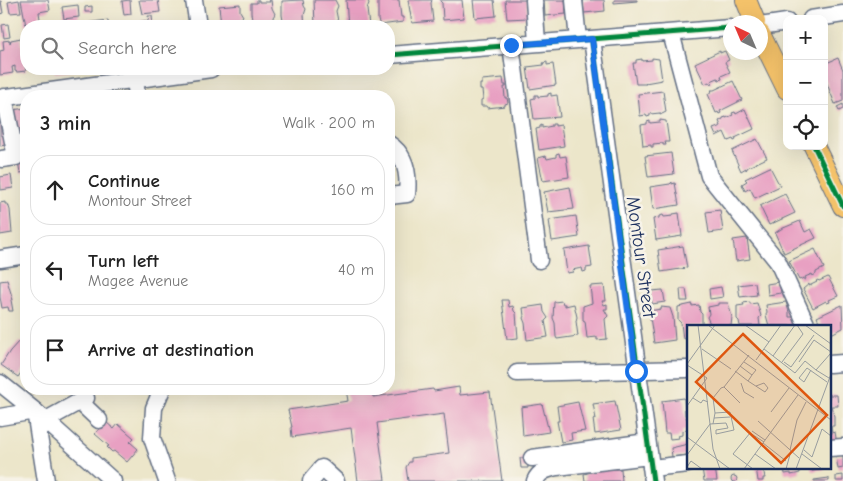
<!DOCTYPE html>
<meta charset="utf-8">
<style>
body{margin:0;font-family:"Comic Neue",sans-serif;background:#f6f6f6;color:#222}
.controls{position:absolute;right:15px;top:15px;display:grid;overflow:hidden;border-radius:10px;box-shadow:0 5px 20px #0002}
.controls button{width:45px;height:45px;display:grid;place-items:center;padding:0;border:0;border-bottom:1px solid #e0e0e0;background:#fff;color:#222;font:25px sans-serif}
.compass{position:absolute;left:723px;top:15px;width:45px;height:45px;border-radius:50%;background:#fff;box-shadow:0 5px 20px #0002;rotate:316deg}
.stop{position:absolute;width:15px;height:15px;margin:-11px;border:4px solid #1a73e8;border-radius:50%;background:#fff}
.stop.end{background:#1a73e8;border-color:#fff;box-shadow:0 1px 5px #0008}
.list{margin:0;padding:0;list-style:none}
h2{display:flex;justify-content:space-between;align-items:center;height:65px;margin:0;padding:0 20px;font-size:21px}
h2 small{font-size:16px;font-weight:400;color:#767676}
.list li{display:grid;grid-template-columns:32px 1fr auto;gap:15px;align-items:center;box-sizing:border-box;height:70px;margin:0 10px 10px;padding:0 10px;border:1px solid #e0e0e0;border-radius:20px}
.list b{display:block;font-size:19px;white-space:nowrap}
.list p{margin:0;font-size:16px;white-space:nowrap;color:#767676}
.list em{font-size:16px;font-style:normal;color:#767676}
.icon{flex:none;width:28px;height:28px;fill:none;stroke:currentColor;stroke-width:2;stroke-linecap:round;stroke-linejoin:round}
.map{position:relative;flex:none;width:843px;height:481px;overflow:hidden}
.search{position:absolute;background:#fff;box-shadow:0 5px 20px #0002;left:20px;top:20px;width:375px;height:55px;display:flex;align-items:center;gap:12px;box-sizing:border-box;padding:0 18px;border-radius:20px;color:#767676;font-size:19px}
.panel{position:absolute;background:#fff;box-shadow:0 5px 20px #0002;left:20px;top:90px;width:375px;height:305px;border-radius:20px}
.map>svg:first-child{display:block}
.building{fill:#e8a0c2}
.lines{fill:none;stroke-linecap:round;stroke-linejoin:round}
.minor-casing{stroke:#646f84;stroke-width:19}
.major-casing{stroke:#646f84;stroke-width:22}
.minor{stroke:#fff;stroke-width:16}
.major{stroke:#f4c26a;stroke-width:20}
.cycleway-casing{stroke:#f7f3e8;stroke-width:8}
.cycleway{stroke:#00873e;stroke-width:5}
.route{stroke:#1a73e8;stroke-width:6}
.labels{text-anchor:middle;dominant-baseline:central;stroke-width:5;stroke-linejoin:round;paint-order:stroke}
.street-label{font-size:19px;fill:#1b2f5e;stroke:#f7f3e8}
.inset-road{fill:none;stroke:#989d9f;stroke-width:1}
.view{fill:#de5710;fill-opacity:0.15;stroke:#de5710;stroke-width:2.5}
.inset-edge{fill:none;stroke:#1b2f5e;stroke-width:2.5}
</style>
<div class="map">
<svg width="843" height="481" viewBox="0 0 843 481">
<rect width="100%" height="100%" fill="#f7f3e8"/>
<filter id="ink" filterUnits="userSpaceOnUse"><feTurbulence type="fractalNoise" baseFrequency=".02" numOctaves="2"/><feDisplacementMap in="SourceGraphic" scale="10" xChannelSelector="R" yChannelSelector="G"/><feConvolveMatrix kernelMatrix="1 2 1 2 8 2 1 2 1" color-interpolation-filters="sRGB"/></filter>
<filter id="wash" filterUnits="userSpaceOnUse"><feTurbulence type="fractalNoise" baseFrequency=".0096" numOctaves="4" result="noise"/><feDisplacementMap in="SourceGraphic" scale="20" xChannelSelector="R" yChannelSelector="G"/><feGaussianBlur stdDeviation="1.12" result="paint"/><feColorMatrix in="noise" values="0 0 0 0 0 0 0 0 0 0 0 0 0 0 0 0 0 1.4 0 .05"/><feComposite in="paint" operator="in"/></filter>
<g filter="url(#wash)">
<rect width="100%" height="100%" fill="#ece6ca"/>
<g id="blocks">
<path class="building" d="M19,0L21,12L10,13L8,2Z
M21,0H48L50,10L39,12L41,26H26Z
M130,0L131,14L124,15L122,1Z
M139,0H158L160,12L142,14Z
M257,0H259V2H270L269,0H271L272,8L275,14L273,17L274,26H253L251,13V3H257Z
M303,0L304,6L306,9L304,15L305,26H284L282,15V1Z
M314,0H335L338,6L336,11L339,26H315Z
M346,0H367L369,3L367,9L369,26H348Z
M378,0H399L401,17H403V22L380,25L378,20Z
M408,0H432L431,3L433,21L412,23Z
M439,0H462L464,18L443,20L442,3Z
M473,0H494L496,16L475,18Z
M505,0H526L528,18L507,19Z
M544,0H565L566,14L545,16Z
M583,0H604L605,11L584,13Z
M614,0H637V1L614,3Z
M0,1H1L3,13L0,14Z
M240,4V11L243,16L241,18L242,26H221L219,6Z
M78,5L79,17L64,19L62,7Z
M92,6V12H85V7Z
M148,16H152L153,26H132L131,23L149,20Z
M108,20L109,26H86L85,23Z
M8,24L10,37L4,38L2,25Z
M21,38L26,71L17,72L15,71V66L12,67L13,73L0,75V51L4,50L3,41L10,40V43L11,40Z
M720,51V53L725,51L729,60L725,62L730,72L721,76L722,79L719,80L718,78L711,81L712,83L710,84L709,82L705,84L695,63Z
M652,58L659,59L662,80L645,83L646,84H636L633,63H636V60L642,59V61L652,60Z
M838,58L843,70V101L835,104L824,76V64Z
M547,62V65L553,64L556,85L530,89L527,67L544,65L543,63Z
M54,69H78L79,70L55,73Z
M503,78L504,85H506V87H504L505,98H507L508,103L505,104V106L487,108V106H481V100L483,99L482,90H480V84H482V80Z
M733,81L742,100L720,111L721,113L719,114L718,112L716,113L708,94L712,91L711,90H714Z
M663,91L666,112L660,115V113L650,114V116L647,117L646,115L640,116L638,94Z
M551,93V96L557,95L560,117L534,119L531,99L535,98V95H538V97L548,96V94Z
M843,104V109L839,111L837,107Z
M26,108V137L16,138L12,110Z
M745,109L754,129L735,138L736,140L734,141L733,139L728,141L724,132L716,136L713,129L721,126L719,121L723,119V118L726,117V118L733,115L732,113L735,112L736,114Z
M0,119H3L6,145L0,146Z
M660,120L666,121L669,142H665L666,145H663V143L653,144V147H651V145L643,146L641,125L647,124V122L650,121V123L660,122Z
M552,124H555V126L561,125L564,146L539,150L536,129L540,128V126L542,125V128L552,126Z
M757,139L767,158L748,167L746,170V168L741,171L732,151Z
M559,153L560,157L566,156L569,177L543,181L538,158L546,156L547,159L556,157V154Z
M671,153L674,174L648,177L645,156Z
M26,159V172L20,173L18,160Z
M770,167L780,186L755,198L750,188L745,191L742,184L747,181L745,179Z
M11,175L13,188L1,190L0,177Z
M672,182V184L675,183L679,205L653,209L650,187L670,184Z
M570,187L574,209L548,212L544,192Z
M785,194L795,213L769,225L760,206Z
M5,202V204H8L10,210L12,233L0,235V203Z
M720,210L723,231L709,233L706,212Z
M679,213L682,236L656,240L653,219L659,218V216L663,215L664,217L673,216V214Z
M576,216L579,237L552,241L549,220Z
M800,221L805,232L811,229L816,238L784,253L775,233L781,229Z
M747,238L750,259L736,261L733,240Z
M589,246L592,267L586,268V271L583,272L582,268L572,270L573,272L567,273L564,250Z
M683,246L687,268L661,272L658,250Z
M815,249L824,268L816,272V274L813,276L812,274L805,277L806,279L804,280V278L799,280L789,261Z
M828,277L838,296L829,300L830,302L827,303L826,301L813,308L803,289L809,284V286L817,282L816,281L818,280L819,281Z
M7,280L13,300H11L13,311H9L8,307L2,308L0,297V281Z
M779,282L781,293L768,295L767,284Z
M755,283L757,295L740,297L738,285Z
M604,285L606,301H602L604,305L607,304V309H604L608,316L605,319L607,339L597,340V337L587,338L585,321L583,320V306L592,303L590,286Z
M721,287L723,297L710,299L709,289Z
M680,289H686L688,301H681Z
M663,290L665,302L652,304L651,291Z
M502,300H508L509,307L513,306L514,311L516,313L518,338L507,339Z
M562,301L563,304H565V306L574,304L577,317L576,321L578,336L557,339L556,337L555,323L553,318L554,302Z
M750,302V304L757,303L761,316L759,318L760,326H740L739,321L737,319V306L744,305L743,303Z
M786,302L789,312V317H793L796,326H769L766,315L767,312L766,305Z
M718,303H728L732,317L731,326H711L707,317L709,314L708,307L718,305Z
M692,304V306L699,305L700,312L702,314V326H688V338L683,339L681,323L678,320V307Z
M543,305L544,312L548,318L545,321L548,337L527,340L525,323L523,318L524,316L523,308Z
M842,305L843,328L829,335V326H821L817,317Z
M661,307L670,308L673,317L675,340L654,343L649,311L661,309Z
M19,341L26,346V366L18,377L1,365L10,351Z
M459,387L460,395L490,392L502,481H408L406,467L409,462H411V458L449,453L444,414L377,423L385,480L358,481L351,428L292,437L291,427H292L288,410L348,401L346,389H372L373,397L433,389L434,391Z
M829,395H837L838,406H831L834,416V426H831L832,433L835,432L837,444L829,445Z
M684,398L685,415L688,421L687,430L682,431V435L678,436L679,438L670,439L669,433H665L662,401Z
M615,401L621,430L595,434L593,419H596L593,404Z
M578,402L585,431L571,433L572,440L561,442L557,421H559L557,406Z
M542,404L549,432L523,436L521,407Z
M106,422L114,429L118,424L134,438L130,442L138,449L127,462L114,451L112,452L107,447L109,446L95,434Z
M688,444V455L672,457L671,448Z
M843,455V468L838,469L836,456Z
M520,458H527L528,468H521Z
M715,467L717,481H704L702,468Z
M756,467H763L765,478H763V481H758Z
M784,467H799L800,473L791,475V473L785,474Z
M811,467H825V469L812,471Z
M602,469H621L622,481H585L584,474Z
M843,475V481H836V476Z
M731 479a3 3 0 1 1 6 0a3 3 0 1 1-6 0Z
M829,478V481H814V480Z"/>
</g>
</g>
<g filter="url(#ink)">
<use href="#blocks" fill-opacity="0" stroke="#646f84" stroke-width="1"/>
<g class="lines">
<g class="minor-casing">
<path id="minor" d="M194,0L198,26
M534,0L537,43
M574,0L578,40
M811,19L843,14
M760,26L787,22
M671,33L709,176L778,262L807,326
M592,39L653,481
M511,45L539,260
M389,55L730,28
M135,79L137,96
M0,98L211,69
M389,144C406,155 409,174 407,194L389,196
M2,159L16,157L4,97
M0,259L26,255
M829,364L843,363
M517,373L688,369
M0,383L35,411L113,481
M162,389L154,408L152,438L167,481
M80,402L99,420
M0,417L35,411L46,481
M46,420L86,398
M829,448L843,447
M532,458L647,442
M651,468L688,464
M311,481L322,468L336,481
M535,481C539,471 548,469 557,467L649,456"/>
</g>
<g class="major-casing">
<path id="major" d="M746,0L755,22
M760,34L787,89
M814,146L843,206"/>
</g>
<use href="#minor" class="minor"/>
<use href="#major" class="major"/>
<g class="cycleway-casing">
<path id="cycleway" d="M592,39L653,481
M389,55L730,28
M814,146L843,206"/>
</g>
<use href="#cycleway" class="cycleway"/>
</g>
</g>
<g class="lines" filter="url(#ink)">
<path class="route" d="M511,45L592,39L636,371"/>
</g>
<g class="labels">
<g class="street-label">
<text transform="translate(641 257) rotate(82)">Montour Street</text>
</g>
</g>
<g transform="translate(687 325)">
<rect width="144" height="144" fill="#ece6ca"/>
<path class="inset-road" d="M11,0L26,124L33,144M21,0L144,95M58,0L82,17M118,0L144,19M15,24L44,44M77,24L108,48L118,36L129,45M86,31L108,0M69,35L94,0M95,37L116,9L110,0M97,37L104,42L127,10M112,37L127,15L144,27M0,39L28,0M0,40L20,53L0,81M53,41L65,50L69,45L57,37M124,45L117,57L112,53L120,43L140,57M48,46L61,56L65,50M142,53L129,45L144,28M61,56L78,67L81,63L77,58L69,61M54,58L57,67L67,73M37,62L62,30M6,73L14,78L16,75L21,77M84,87L102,63M28,88L26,73L34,63L37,62L53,78M27,93L43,92M71,96L112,133M26,99L28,88L43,87L47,105L29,109V105L41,103M65,106L78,115M0,112L43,144M76,118L99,136M103,125L110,95L119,77M117,125L125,132L135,104L144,111M68,129L89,144M115,129L135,144M0,130L23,99L39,98L41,103M0,142L4,136L15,144M57,144L111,70M66,144L46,129L63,108L77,117M99,144L104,126M109,144L144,49"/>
<path class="view" d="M56,9L140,90L94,138L9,57Z"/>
<rect width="144" height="144" class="inset-edge"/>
</g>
</svg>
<div class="controls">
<button>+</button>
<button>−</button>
<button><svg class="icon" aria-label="locate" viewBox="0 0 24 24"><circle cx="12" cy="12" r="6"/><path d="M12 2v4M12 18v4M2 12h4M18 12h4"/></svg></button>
</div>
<svg class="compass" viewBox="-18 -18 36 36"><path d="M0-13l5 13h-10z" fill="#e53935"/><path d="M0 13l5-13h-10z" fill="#767676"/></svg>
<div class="stop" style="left:636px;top:371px"></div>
<div class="stop end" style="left:511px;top:45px"></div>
<div class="search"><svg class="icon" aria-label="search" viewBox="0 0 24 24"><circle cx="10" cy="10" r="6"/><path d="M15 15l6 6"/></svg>Search here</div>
<section class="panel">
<h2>3 min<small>Walk · 200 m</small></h2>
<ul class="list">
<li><svg class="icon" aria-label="ahead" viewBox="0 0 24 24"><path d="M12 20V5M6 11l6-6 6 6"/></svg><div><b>Continue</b><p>Montour Street</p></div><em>160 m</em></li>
<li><svg class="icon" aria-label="left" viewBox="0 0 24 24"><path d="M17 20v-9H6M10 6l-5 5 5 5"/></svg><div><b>Turn left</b><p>Magee Avenue</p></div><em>40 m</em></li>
<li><svg class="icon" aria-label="arrive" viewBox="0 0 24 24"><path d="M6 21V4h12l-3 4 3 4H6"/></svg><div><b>Arrive at destination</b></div></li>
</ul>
</section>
</div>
